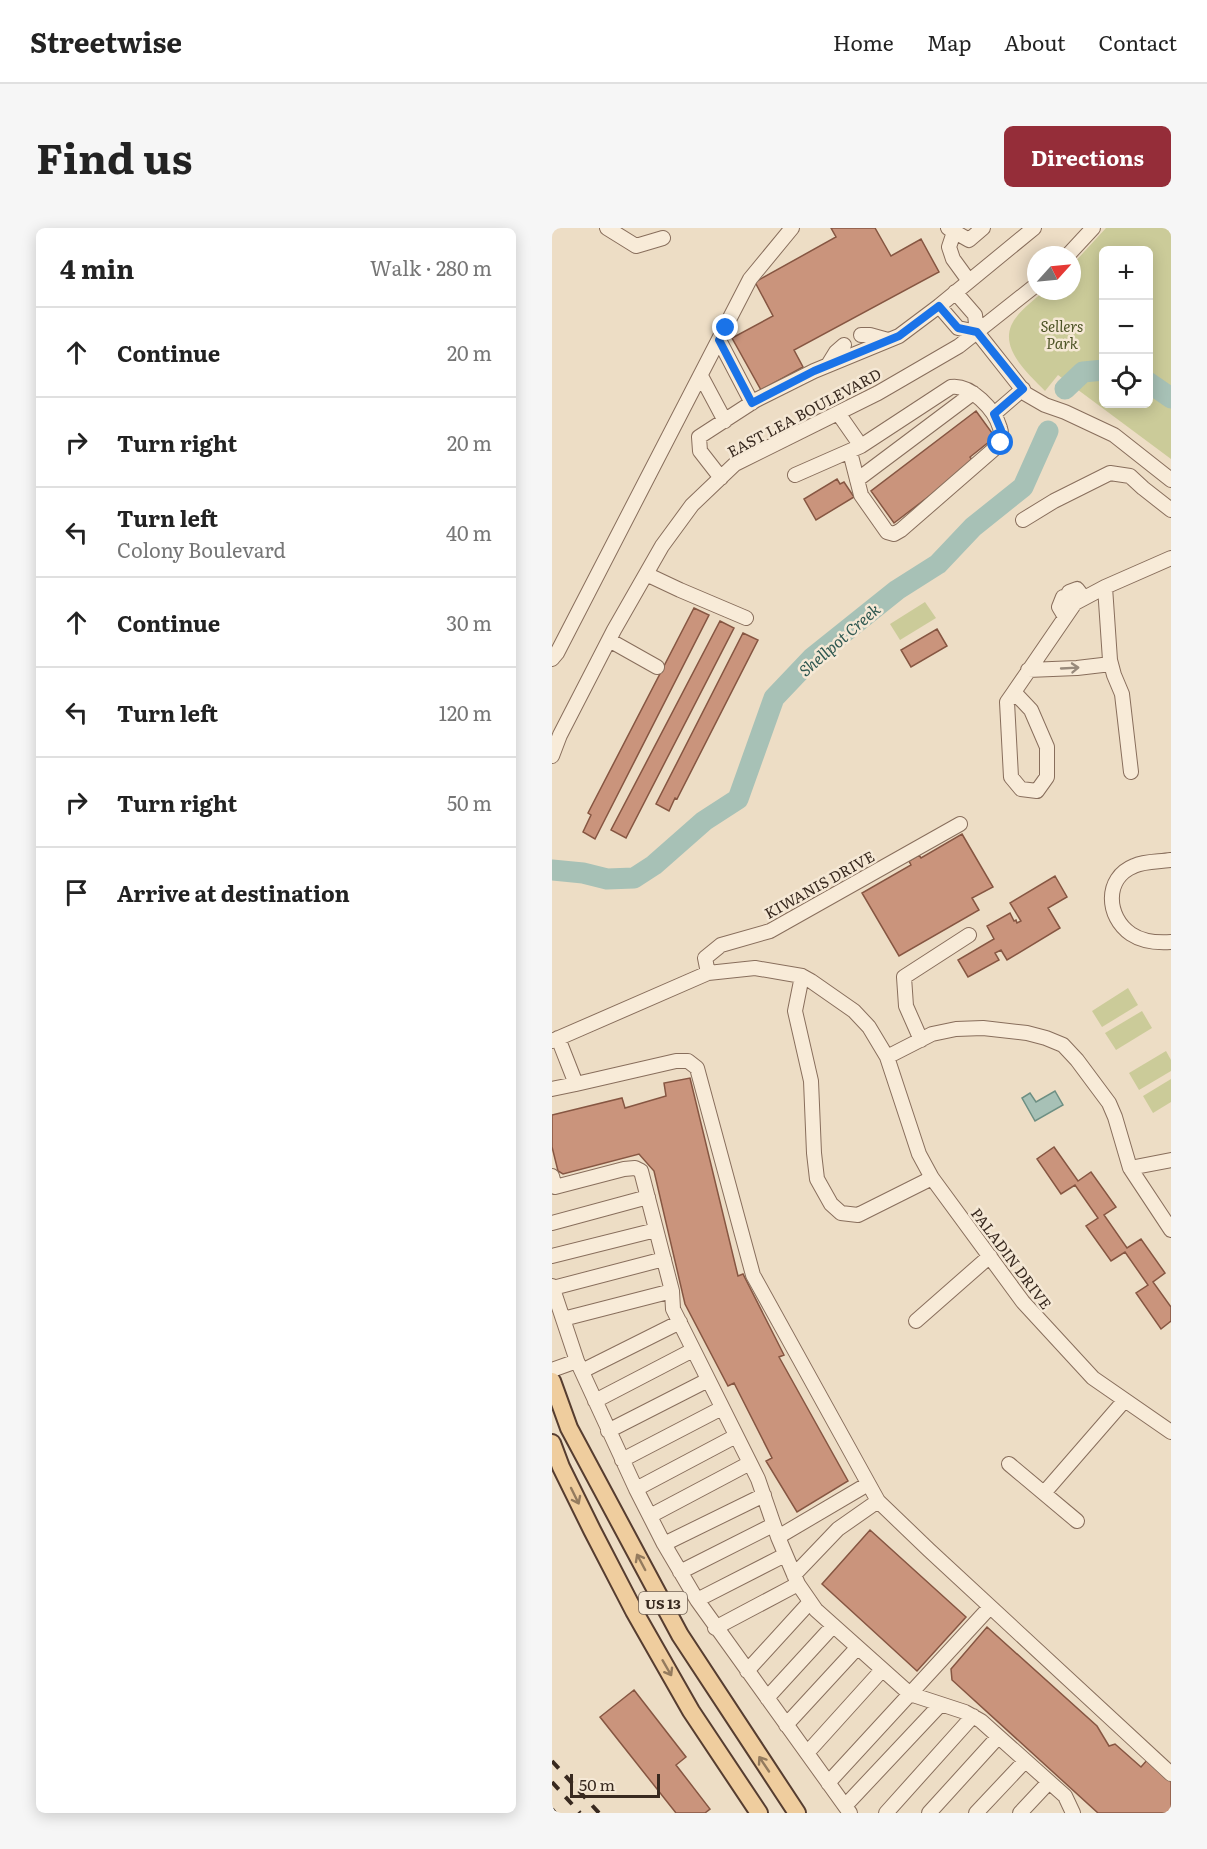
<!DOCTYPE html>
<meta charset="utf-8">
<style>
body{margin:0;font-family:Literata,serif;background:#f6f6f6;color:#222}
.controls{position:absolute;right:18px;top:18px;display:grid;overflow:hidden;border-radius:9px;box-shadow:0 3px 15px #0003}
.controls button{width:54px;height:54px;display:grid;place-items:center;padding:0;border:0;border-bottom:2px solid #e0e0e0;background:#fff;color:#222;font:30px sans-serif}
.compass{position:absolute;left:475px;top:18px;width:54px;height:54px;border-radius:50%;background:#fff;box-shadow:0 3px 15px #0003;rotate:63deg}
.scale{position:absolute;left:18px;bottom:15px;width:90px;box-sizing:border-box;padding-left:6px;border:3px solid #38291f;border-top:0;font-size:16px;line-height:21px;white-space:nowrap;color:#38291f;-webkit-text-stroke:4px #f5e8d5;paint-order:stroke}
.stop{position:absolute;width:18px;height:18px;margin:-14px;border:4px solid #1a73e8;border-radius:50%;background:#fff}
.stop.end{background:#1a73e8;border-color:#fff;box-shadow:0 2px 6px #0008}
.list{margin:0;padding:0;list-style:none}
h2{display:flex;justify-content:space-between;align-items:center;height:78px;margin:0;padding:0 24px;font-size:26px}
h2 small{font-size:20px;font-weight:400;color:#767676}
.list li{display:grid;grid-template-columns:39px 1fr auto;gap:18px;align-items:center;box-sizing:border-box;height:90px;padding:0 24px;border-top:2px solid #e0e0e0}
.list b{display:block;font-size:22px;white-space:nowrap}
.list p{margin:0;font-size:20px;white-space:nowrap;color:#767676}
.list em{font-size:20px;font-style:normal;color:#767676}
.icon{flex:none;width:33px;height:33px;fill:none;stroke:currentColor;stroke-width:2;stroke-linecap:round;stroke-linejoin:round}
.map{position:relative;flex:none;width:619px;height:1585px;overflow:hidden;border-radius:9px}
header{display:flex;align-items:center;gap:36px;box-sizing:border-box;height:84px;padding:0 30px;background:#fff;border-bottom:2px solid #e0e0e0}
header strong{font-size:28px}
nav{display:flex;gap:33px;margin-inline-start:auto;font-size:21px}
.intro{display:flex;align-items:center;justify-content:space-between;box-sizing:border-box;height:144px;padding:0 36px}
h1{margin:0;font-size:42px}
.button{padding:15px 27px;border-radius:9px;background:#952d39;color:#fff;font-size:21px;font-weight:700}
main{display:flex;gap:36px;padding:0 36px}
aside{flex:1;background:#fff;border-radius:9px;box-shadow:0 3px 15px #0003}
.map>svg:first-child{display:block}
.green{fill:#cbcb99;fill-rule:evenodd}
.water{fill:#a7c1b6;stroke:#6d8f83;stroke-width:1.5}
.lines{fill:none;stroke-linecap:round;stroke-linejoin:round}
.river{stroke:#a7c1b6;stroke-width:21}
.building{fill:#ca947c;stroke:#865642;stroke-width:1.5}
.minor-casing{stroke:#886e5c;stroke-width:16}
.major-casing{stroke:#563d30;stroke-width:20}
.minor{stroke:#f8ebd8;stroke-width:14}
.major{stroke:#efcd9e;stroke-width:16}
.rail{stroke:#38291f;stroke-width:4;stroke-dasharray:10 10;stroke-linecap:butt}
.oneway{stroke:#988a7c}
.oneway2{stroke:#947b5e}
.route{stroke:#1a73e8;stroke-width:8}
.labels{text-anchor:middle;dominant-baseline:central;stroke-width:5;stroke-linejoin:round;paint-order:stroke}
.shield{fill:#f5e8d5;stroke:#716256;stroke-width:1.5}
.shield-label{font-size:14px;font-weight:bold;fill:#38291f}
.park-label{font-size:15px;font-style:italic;fill:#4d5426;stroke:#f5e8d5}
.street-label{font-size:15px;fill:#38291f;stroke:#f5e8d5}
.water-label{font-size:16px;font-style:italic;fill:#2f5851;stroke:#f5e8d5}
</style>
<header>
<strong>Streetwise</strong>
<nav><a>Home</a><a>Map</a><a>About</a><a>Contact</a></nav>
</header>
<div class="intro"><h1>Find us</h1><a class="button">Directions</a></div>
<main>
<aside>
<h2>4 min<small>Walk · 280 m</small></h2>
<ul class="list">
<li><svg class="icon" aria-label="ahead" viewBox="0 0 24 24"><path d="M12 20V5M6 11l6-6 6 6"/></svg><div><b>Continue</b></div><em>20 m</em></li>
<li><svg class="icon" aria-label="right" viewBox="0 0 24 24"><path d="M7 20v-9h11M14 6l5 5-5 5"/></svg><div><b>Turn right</b></div><em>20 m</em></li>
<li><svg class="icon" aria-label="left" viewBox="0 0 24 24"><path d="M17 20v-9H6M10 6l-5 5 5 5"/></svg><div><b>Turn left</b><p>Colony Boulevard</p></div><em>40 m</em></li>
<li><svg class="icon" aria-label="ahead" viewBox="0 0 24 24"><path d="M12 20V5M6 11l6-6 6 6"/></svg><div><b>Continue</b></div><em>30 m</em></li>
<li><svg class="icon" aria-label="left" viewBox="0 0 24 24"><path d="M17 20v-9H6M10 6l-5 5 5 5"/></svg><div><b>Turn left</b></div><em>120 m</em></li>
<li><svg class="icon" aria-label="right" viewBox="0 0 24 24"><path d="M7 20v-9h11M14 6l5 5-5 5"/></svg><div><b>Turn right</b></div><em>50 m</em></li>
<li><svg class="icon" aria-label="arrive" viewBox="0 0 24 24"><path d="M6 21V4h12l-3 4 3 4H6"/></svg><div><b>Arrive at destination</b></div></li>
</ul>
</aside>
<div class="map">
<svg width="619" height="1585" viewBox="0 0 619 1585">
<rect width="100%" height="100%" fill="#edddc5"/>
<path class="green" d="M554,0H619V231L506,147L493,163C478,147 449,123 459,98C465,84 481,73 492,63H520V37ZM596,22V176H552V22Z
M373,374L384,390L348,412L338,396Z
M576,760L586,777L550,799L540,783Z
M590,783L600,800L564,822L553,805Z
M614,823L619,832V843L587,862L577,845Z
M619,851V874L601,885L591,868Z"/>
<path class="water" d="M503,863L511,877L483,893L470,870L478,865L484,874Z"/>
<g class="lines">
<path class="river" d="M596,154L619,170
M513,161L531,144L552,142
M0,642L31,645L55,651L82,650L102,637L152,593L186,571L222,470L260,430L345,362L386,336L421,299L471,259L496,203"/>
</g>
<path class="building" d="M279,0H323L339,28L369,11L387,44L242,122L251,139L209,162L180,110L221,88L203,54L284,9Z
M424,183L443,209L418,229L422,234L342,295L319,263Z
M285,251L288,256L292,254L302,269L264,292L252,271Z
M142,380L157,387L43,611L31,604L39,587L36,585Z
M168,393L182,400L74,610L59,602Z
M385,401L395,418L359,439L349,422Z
M191,405L206,412L125,571L123,570L117,583L104,576Z
M410,606L441,659L420,670L427,682L347,728L310,665L359,637L357,633L367,627L369,630Z
M503,648L515,669L496,680L508,700L455,732L449,722L443,725L447,732L416,749L406,732L442,711L435,698L458,685L462,693L464,692L465,695L469,693L458,675Z
M138,850L186,1048L191,1046L232,1127L227,1129L296,1253L245,1284L214,1233L220,1230L182,1155L176,1158L133,1076L102,943L87,926L11,946L6,943L0,919V887L70,870L73,880L114,868L112,855Z
M502,919L526,953L539,944L564,979L552,987L575,1020L589,1011L613,1045L601,1054L619,1079V1093L609,1101L584,1065L596,1057L573,1024L559,1033L534,998L546,990L523,957L509,966L485,931Z
M318,1302L414,1389L365,1443L270,1356Z
M435,1399L545,1498L557,1518L563,1516L589,1539L596,1531L619,1552V1585H546L400,1452L399,1441Z
M82,1462L134,1529L124,1537L158,1581L153,1585H124L48,1489Z"/>
<g class="lines">
<g class="minor-casing">
<path id="minor" d="M55,0L84,18L111,10
M396,0L417,12L431,0
M402,4L397,19L401,31L417,53
M516,27L541,0
M403,64L423,87L425,104
M387,78L406,100L425,104
M425,104L474,166L493,177L513,184L562,207L619,252
M309,107H318L336,112
M167,112L200,175
M276,137L284,124L292,117
M149,148L173,193
M286,185L309,218
M442,186L471,161
M243,247L309,218L399,159C419,156 443,182 448,200C450,205 449,210 449,215L349,302L342,306L335,304L309,267L298,224
M169,250L148,223L147,209L204,172L262,143L347,108L387,78L482,0
M305,252L421,165
M471,292L502,273L558,245L578,248L591,260L619,282
M94,346L128,362L194,390
M553,359L558,432L562,447L570,466L579,544
M517,364L525,361L532,370
M511,369L507,379L513,389
M57,412L105,439
M0,431L5,425L198,51L240,0
M476,442L525,440L559,436
M462,464L455,474L459,549L469,561L485,563L495,549V519L479,482L462,464L523,375L553,359L619,330
M0,528L8,507L62,402L110,318L140,277L183,236L326,165L407,118L484,57
M619,632C607,634 593,633 582,638C552,650 554,689 579,706C591,714 605,715 619,714
M156,745L153,730L169,717L218,703L408,596
M250,748L243,783L259,853L262,925L265,951L279,976L289,985L306,987L380,950
M369,812L354,778L352,749L417,707
M0,813L156,745L203,740L250,748L259,753L302,783L317,799L335,829L367,926L380,950L471,1074L541,1150L619,1204
M335,829L380,806L404,801L431,800L475,805L494,810L511,817L525,832L557,875L563,889L578,940L619,1002
M24,856L124,833H136L145,840L201,1047L326,1273L377,1322L619,1546
M0,861L24,856L6,810
M578,940L619,932
M0,948L3,959L72,941L83,940L89,943L120,1063L121,1081L206,1251L226,1309L246,1356L264,1382L358,1466L413,1484L429,1493L513,1568L521,1585
M0,995L96,969
M0,1028L104,1002
M0,1058L25,1133
M1,1060L112,1031
M11,1091L120,1063
M364,1093L438,1028
M0,1142L25,1133L84,1261L112,1316L145,1372L298,1585
M30,1143L128,1094
M43,1173L141,1122
M56,1203L156,1152
M70,1232L170,1180
M457,1236L525,1293
M84,1261L184,1208
M492,1265L572,1173
M98,1288L198,1235
M226,1309L316,1256
M112,1316L212,1267
M128,1344L221,1297
M242,1347L286,1301L326,1273
M145,1372L233,1327
M163,1400L246,1356
M195,1443L258,1374
M215,1470L281,1398
M234,1497L305,1420
M255,1525L330,1442
M276,1555L438,1379
M293,1578L388,1477
M334,1585L421,1488
M377,1585L446,1509
M424,1585L473,1533
M468,1585L497,1554"/>
</g>
<g class="major-casing">
<path id="major" d="M0,1153L17,1200L128,1407L245,1585
M0,1215L9,1239L40,1302L82,1383L139,1483L207,1585"/>
</g>
<use href="#minor" class="minor"/>
<use href="#major" class="major"/>
<path class="rail" d="M0,1533L47,1585
M0,1554L28,1585
M0,1581L3,1585"/>
</g>
<defs><path id="oneway-shaft" d="M-6 0H5M1.5-3L5.5 0L1.5 3" fill="none" stroke-width="1.6" stroke-linecap="round" stroke-linejoin="round" transform="scale(1.5)"/></defs>
<use class="oneway" href="#oneway-shaft" transform="translate(518 440) rotate(-3)"/>
<g class="oneway2">
<use href="#oneway-shaft" transform="translate(23 1268) rotate(64)"/>
<use href="#oneway-shaft" transform="translate(89 1334) rotate(-118)"/>
<use href="#oneway-shaft" transform="translate(115 1440) rotate(60)"/>
<use href="#oneway-shaft" transform="translate(212 1536) rotate(-124)"/>
</g>
<g class="lines">
<path class="route" d="M174,100L167,112L200,175L262,143L347,108L387,78L406,100L425,104L471,161L442,186L449,202V215"/>
</g>
<g class="labels">
<rect class="shield" x="87" y="1364" width="48" height="22" rx="4.5"/>
<g class="shield-label">
<text x="111" y="1375">US 13</text>
</g>
<g class="park-label">
<text x="510" y="97">Sellers<tspan x="510" dy="17">Park</tspan></text>
</g>
<g class="street-label">
<text transform="translate(252 184) rotate(-28)">EAST LEA BOULEVARD</text>
<text transform="translate(267 656) rotate(-29)">KIWANIS DRIVE</text>
<text transform="translate(460 1030) rotate(53)">PALADIN DRIVE</text>
</g>
<g class="water-label">
<text transform="translate(287 411) rotate(-41)">Shellpot Creek</text>
</g>
</g>
</svg>
<div class="controls">
<button>+</button>
<button>−</button>
<button><svg class="icon" aria-label="locate" viewBox="0 0 24 24"><circle cx="12" cy="12" r="6"/><path d="M12 2v4M12 18v4M2 12h4M18 12h4"/></svg></button>
</div>
<svg class="compass" viewBox="-18 -18 36 36"><path d="M0-13l5 13h-10z" fill="#e53935"/><path d="M0 13l5-13h-10z" fill="#767676"/></svg>
<div class="scale">50 m</div>
<div class="stop" style="left:449px;top:215px"></div>
<div class="stop end" style="left:174px;top:100px"></div>
</div>
</main>
